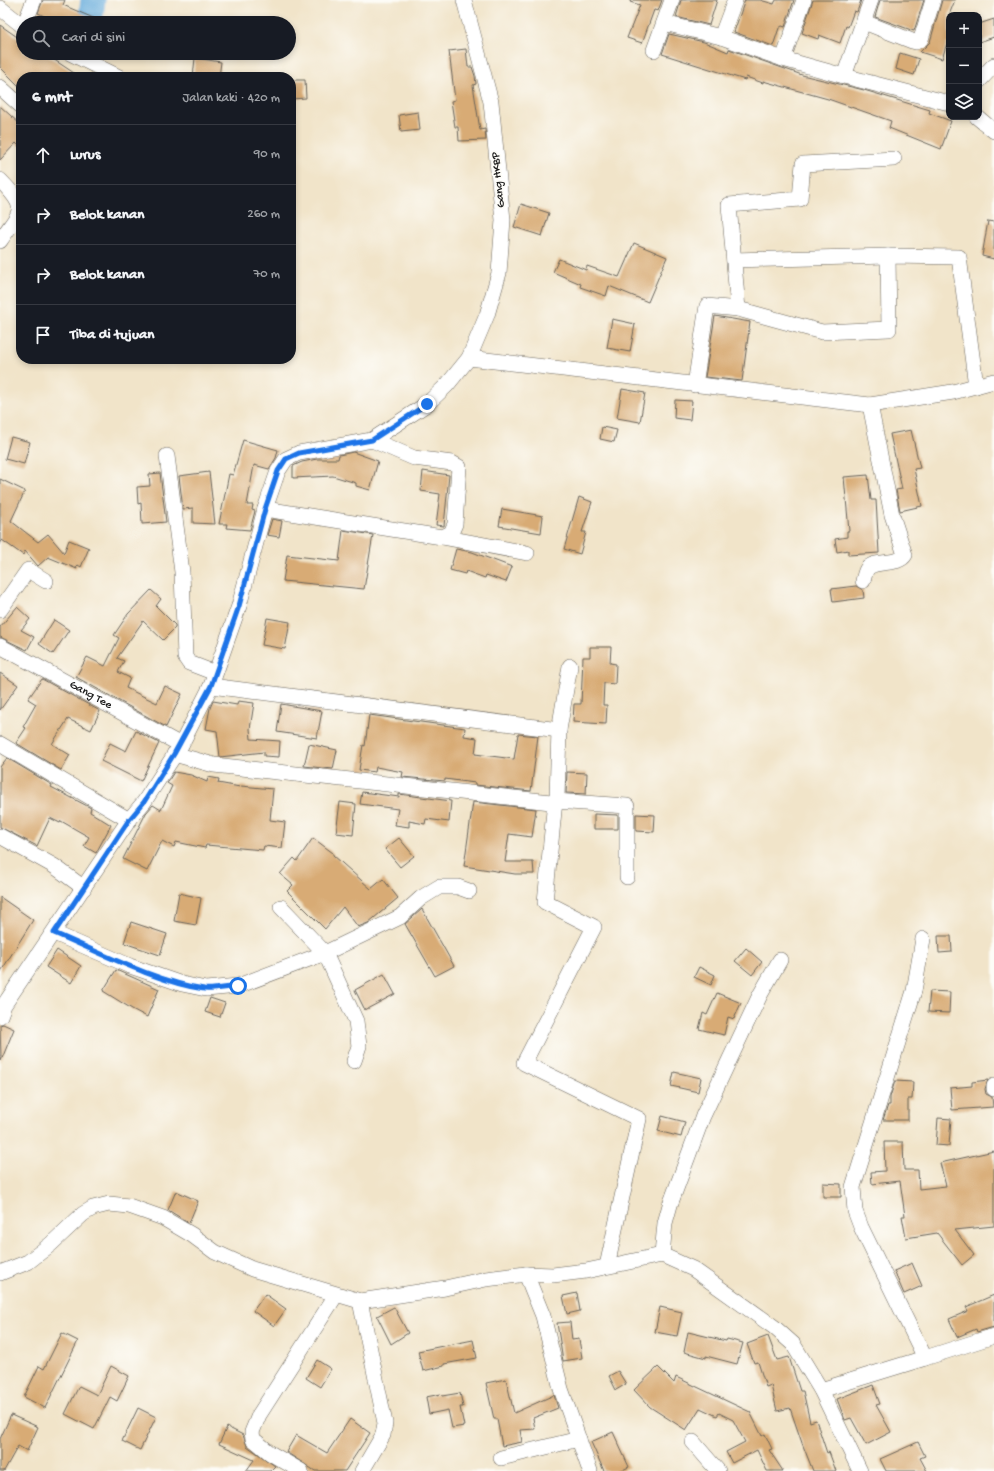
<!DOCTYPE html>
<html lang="id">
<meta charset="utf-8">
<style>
body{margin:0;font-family:"Gochi Hand",sans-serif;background:#242831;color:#f1f3f6}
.controls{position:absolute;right:12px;top:12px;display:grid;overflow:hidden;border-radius:8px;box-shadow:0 2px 6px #0003}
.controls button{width:36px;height:36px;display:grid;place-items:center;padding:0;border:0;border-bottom:1px solid #363941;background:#171b24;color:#f1f3f6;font:20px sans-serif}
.stop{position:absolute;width:12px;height:12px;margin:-9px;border:3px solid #1a73e8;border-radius:50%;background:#fff}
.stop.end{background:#1a73e8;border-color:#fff;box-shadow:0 1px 4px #0008}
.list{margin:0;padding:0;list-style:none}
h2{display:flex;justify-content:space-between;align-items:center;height:52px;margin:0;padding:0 16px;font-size:17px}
h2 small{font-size:13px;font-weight:400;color:#9ea1a6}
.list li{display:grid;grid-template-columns:26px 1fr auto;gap:12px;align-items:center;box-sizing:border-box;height:60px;padding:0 16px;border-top:1px solid #363941}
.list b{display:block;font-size:15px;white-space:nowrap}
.list em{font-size:13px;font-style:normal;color:#9ea1a6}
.icon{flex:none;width:22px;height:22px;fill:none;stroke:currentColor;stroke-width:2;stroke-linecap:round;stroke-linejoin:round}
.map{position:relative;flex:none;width:994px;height:1471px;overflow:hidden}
.search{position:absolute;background:#171b24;box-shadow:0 2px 6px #0003;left:16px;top:16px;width:280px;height:44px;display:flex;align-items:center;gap:10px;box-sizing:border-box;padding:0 14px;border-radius:22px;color:#9ea1a6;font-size:15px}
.panel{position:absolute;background:#171b24;box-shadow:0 2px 6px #0003;left:16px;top:72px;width:280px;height:292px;border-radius:16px}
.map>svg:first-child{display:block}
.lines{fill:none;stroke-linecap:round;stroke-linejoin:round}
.river{stroke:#65abdb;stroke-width:25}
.building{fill:#d8ab75}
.minor-casing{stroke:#676259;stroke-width:16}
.minor{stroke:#fff;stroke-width:15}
.route{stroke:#1a73e8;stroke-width:5}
.labels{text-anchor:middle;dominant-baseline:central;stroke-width:3.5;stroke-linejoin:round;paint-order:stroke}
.street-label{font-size:12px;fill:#1c1c1c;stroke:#fdfcf7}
</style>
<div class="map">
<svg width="994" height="1471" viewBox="0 0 994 1471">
<rect width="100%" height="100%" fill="#fdfcf7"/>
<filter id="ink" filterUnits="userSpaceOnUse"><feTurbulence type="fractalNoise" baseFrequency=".025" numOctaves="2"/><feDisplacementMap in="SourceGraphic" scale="8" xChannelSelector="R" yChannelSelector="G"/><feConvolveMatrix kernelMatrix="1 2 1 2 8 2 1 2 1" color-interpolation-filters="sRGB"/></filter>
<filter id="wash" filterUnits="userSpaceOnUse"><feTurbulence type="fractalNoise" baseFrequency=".012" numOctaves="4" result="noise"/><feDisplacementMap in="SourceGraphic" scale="16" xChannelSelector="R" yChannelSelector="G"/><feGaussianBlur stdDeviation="0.9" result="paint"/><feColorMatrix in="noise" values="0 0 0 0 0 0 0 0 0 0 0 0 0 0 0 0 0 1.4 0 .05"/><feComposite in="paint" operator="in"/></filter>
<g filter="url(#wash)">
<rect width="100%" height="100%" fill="#f1e4c9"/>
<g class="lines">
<path class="river" d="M90,23L93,0"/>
</g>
<g id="blocks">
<path class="building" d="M43,0H65L63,5L105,23H41L44,16L38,13Z
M631,0H662L658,11L654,10L642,43L627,38L640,5L630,2Z
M681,0H717L709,25L676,17Z
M745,0H760L774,4L776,0H794L785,27L782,26L779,28L773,46L734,32Z
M813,0H861L857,12L854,11L848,27L846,26L840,43L819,35L818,39L802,33Z
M880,0H924L914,31L875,17Z
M942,0H955L949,15V44L947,43L942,59L920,52L930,42Z
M994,19V37L979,42V24Z
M0,25L23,41V53H44L80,77H21V88L0,67Z
M669,34L704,42L728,52L729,49L802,75L864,90L930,110L929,113L951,121L941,149L889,128L891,121L828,99L763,81V83L746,77L745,80L662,54Z
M466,49L468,67H472L475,76L476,84L473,85L480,130L485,129L486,140L459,141L458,127H455L451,101L455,100L449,51Z
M900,53L919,59L914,75L896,69Z
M195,58L221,62L219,77H193Z
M291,80H305L306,98L291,99Z
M0,106L21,125V148L16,143L0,160Z
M418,112L420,130L401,132L399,115Z
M521,204L549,213L542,236L514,227Z
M988,221L994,222V259L982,256Z
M634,243L667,257L648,302L609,286L606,296L580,287L581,284L553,272L559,259L586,270L587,266L619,277Z
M715,316L750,322L742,381L705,377Z
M612,319L635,324L630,352L607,348Z
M622,389L645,393L640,422L617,418Z
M675,400L692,401L690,420L674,418Z
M602,427L617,430L614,442L600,439Z
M911,430L920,468L914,469L922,506L900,511L896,490L902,489L890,434Z
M11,437L30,442L24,464L5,459Z
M243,440L278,450L276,458L269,469L254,465L247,505H253L252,510L255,511L250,530L226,528L227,524H219L229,474L233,475Z
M353,452L378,461L370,490L356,486V483L333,476L293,478V466L302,462L317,459H338L339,455Z
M423,471L449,475L444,526L436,525L440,494L421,491Z
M209,472L215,524L193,523V508L183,509L179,476Z
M160,473L166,522L142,524L141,503L138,504L137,487L150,486L149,474Z
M868,475L871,500H876L879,553L848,555V550L837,552L835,539L847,537V531H849L844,477Z
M0,479L25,491L11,521L38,542L48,534L64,553L69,540L89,548L81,567L78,565L76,567L77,569L48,557L38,566L25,551L23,555L2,540L0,545Z
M579,497L592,502L582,532H586L580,554L564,549Z
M502,509L543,516L541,533L499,526Z
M272,519L282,521L279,537L267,535Z
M343,530L373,535L364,589L283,581L287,555L339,561Z
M456,549L472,552L512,567L506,582L486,575L485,578L466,571L465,574L450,570Z
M856,586L863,590L864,598L833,602L831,589Z
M151,590L161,599L156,606L175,625V628L163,640L143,621L117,658L124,661L118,672L130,678L126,688L157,703L165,686L182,694L166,727L76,677L87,657L105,666L119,638L114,635L128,614Z
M17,607L30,619L21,630L34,637L27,650L0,637V627Z
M267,618L290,622L285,649L262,645Z
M54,620L69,630L53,654L39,644Z
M590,647H611L610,663L616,664L615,684L604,683L603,705H607L606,724L573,722L574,704H581L583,657H590Z
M0,673L18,685L0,710Z
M42,679L100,711L91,730L68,719L52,744L70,755L61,770L16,743L26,728L23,727L36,704L28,699Z
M213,701L237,705L238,701L254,703L250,729L251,739L280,741L279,757L264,756V752L220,757L217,731L206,729L210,708Z
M281,704L322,711L317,738L277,732Z
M369,715L465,728L464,736L477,738L475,754L514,759L518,734L538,736L531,791L475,785V783L445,779V781L402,777L403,772L376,767L375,772L359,770L363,745L365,746Z
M136,731L159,743L141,781L101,761L110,743L126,751Z
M309,744L337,750L333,769L304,766Z
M7,758L52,785L51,787L91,808L90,812L111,825L96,853L84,846L89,837L61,821L60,823L50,818L37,846L0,827V767Z
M174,772L191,775L207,782L208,777L219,779L218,783L240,787L241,786L273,789L270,820L285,822L282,848L264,846L263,850L206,845L205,848L176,842L174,847L162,841L147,871L123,859L146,813L153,805L161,810L172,786L167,783Z
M567,772L587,773L586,794L566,793Z
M362,792L399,797V794L451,801L449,822L426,819L425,824L409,821V827L395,825L398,809L360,804Z
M340,802L356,804L353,835L336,833Z
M473,802L536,809L532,837L509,834L505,862H533L534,874H515L464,866Z
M594,814L618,815V829H594Z
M636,814L655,815L654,832L636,831Z
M313,838L333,853V855L371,889L383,879L398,898L368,923L358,927L343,907L325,929L287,891L293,885L280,874L294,858L297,861Z
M399,838L414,856L400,867L385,849Z
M179,893L201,898L196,925L174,921Z
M0,897L33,920L0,973Z
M422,909L454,966L435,976L405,924Z
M131,922L167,934L160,955L124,943Z
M938,936H951L952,952L939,953Z
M746,948L762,962L752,975L735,961Z
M57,950L81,966L71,983L46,967Z
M699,967L715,975L711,985L694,977Z
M116,970L159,989L147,1017L132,1009L103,991Z
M384,974L395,994L365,1010L355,990Z
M930,991L950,992L949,1013L928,1012Z
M717,993L741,1003L734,1019L728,1017L724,1035L699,1029L703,1013L707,1015Z
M210,998L225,1003L220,1017L205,1012Z
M3,1024L14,1029L1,1061L0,1025Z
M674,1072L701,1078L698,1092L671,1086Z
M988,1080L985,1089L986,1094L992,1097L993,1107L952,1110L950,1088L972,1086V1082Z
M895,1081L913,1082L912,1099H908V1120H883L888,1105H890V1097Z
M662,1116L685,1122L681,1137L658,1131Z
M938,1118L951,1119L949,1146L936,1145Z
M884,1142H903L904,1170H918L919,1189L946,1186L940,1163L994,1151V1226L955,1230L974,1255L962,1265L937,1233L906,1238L902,1216H905L900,1181L872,1184L871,1172L885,1171Z
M823,1183L841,1184V1197H823Z
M176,1191L198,1201L189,1223L168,1210Z
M912,1263L922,1286L904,1294L894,1271Z
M577,1293L580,1311L567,1314L563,1296Z
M265,1294L286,1309L274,1326L253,1311Z
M994,1295V1327L977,1332L976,1329L957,1337L949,1319L968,1311L966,1307Z
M394,1307L408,1333L391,1344L377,1316Z
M660,1307L682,1312L677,1336L655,1332Z
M570,1322L572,1340L579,1339L582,1358L563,1361L557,1323Z
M688,1332L726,1341L727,1339L743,1343L737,1364L706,1356V1358L684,1352Z
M62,1333L78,1341L45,1408L24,1397L39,1366L44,1369Z
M768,1336L777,1360L789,1357L800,1391H803L810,1422L816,1420L827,1453L829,1452L836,1471H813L802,1443L790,1408L777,1411L771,1385L766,1387L758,1362L754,1363L747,1344Z
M473,1340L477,1358L444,1364V1366L423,1371L418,1351Z
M317,1360L331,1369L320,1387L306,1378Z
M111,1366L129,1376L117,1401L110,1397L94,1429L65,1414L79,1386L97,1395Z
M658,1367L674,1383L676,1377L750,1412L762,1436L765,1434L772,1449L769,1450L783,1471H767L757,1450L732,1463L726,1452L745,1442L733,1420L719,1413L717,1416L700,1408L686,1430L650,1407L634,1390Z
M618,1371L626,1384L616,1390L609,1376Z
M506,1379L514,1413L554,1395L558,1408L533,1418L535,1429L520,1430L522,1442L502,1446L497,1419H494L486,1383Z
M873,1385L880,1404L876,1405L891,1432L866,1445L851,1418L845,1420L837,1399Z
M460,1393L463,1407H460L464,1426L452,1428L448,1410L429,1414L426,1397L441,1394L442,1396Z
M138,1408L156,1417L140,1450L122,1441Z
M11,1415L38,1427L27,1451L18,1446L4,1471H0V1439Z
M350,1419L370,1433L345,1471H315L286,1452L296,1435L327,1453Z
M227,1427L243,1435L247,1446L275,1466L270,1471H246L254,1460L219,1444Z
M613,1432L629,1467L620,1471H604L591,1442Z
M918,1442L925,1456L920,1458L927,1471H886L880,1459Z"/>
</g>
</g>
<g filter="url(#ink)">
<use href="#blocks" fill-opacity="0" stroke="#676259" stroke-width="1"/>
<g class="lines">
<g class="minor-casing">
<g id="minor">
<path d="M0,8L23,26"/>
<path d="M864,22L912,41L916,42L921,39L933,0"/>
<path d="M25,23L34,0"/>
<path d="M664,23L721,37L783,59L844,76L949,103"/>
<path d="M721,37L735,0"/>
<path d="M654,50L672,0"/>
<path d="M70,53L119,77"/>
<path d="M783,59L804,0"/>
<path d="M844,76L871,0"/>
<path d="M979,81L994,65"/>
<path d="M0,87L21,106"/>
<path d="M977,117L994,131"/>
<path d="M0,180C30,211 21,209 0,241"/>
<path d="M734,260L888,256"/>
<path d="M738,309L822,332L889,329L888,256L959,257L976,386"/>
<path d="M469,358L870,405L953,392L994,381"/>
<path d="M695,385L707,306L738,309L729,205L800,199L803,164L894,159"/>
<path d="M167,456L182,572L185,657L189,663L215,673"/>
<path d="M265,509L442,537L451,533L455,524L459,467L452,463L414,458L372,440"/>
<path d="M442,537L527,553"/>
<path d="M863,581C864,577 865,572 867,569C874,559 899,566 905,555L892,515L870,405"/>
<path d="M0,610L28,570L46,581"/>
<path id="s1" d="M0,646L181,745"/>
<path d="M211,686L559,730L570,666"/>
<path d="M0,744L129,820"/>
<path d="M174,754L214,765L551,802L555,801L557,798L559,730"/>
<path d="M0,836L54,866L84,888"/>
<path d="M281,907L325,953L356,1021L359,1046L354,1061"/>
<path d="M54,933L130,966L182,984L206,989L238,986L325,953L400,917L421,898L439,887H458L469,891"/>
<path d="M0,1016L4,1005L129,820L144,802L181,745L211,686L239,606L265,509L278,471L286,459L299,453L372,440L427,404L447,385L469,358L487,315L499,273L503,220L491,102L464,0"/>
<path d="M994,1086V1089"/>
<path d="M662,1255L665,1223L670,1205L703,1116L760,995L780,960"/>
<path d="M607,1266L639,1119L524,1063L594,927L545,902L555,801L627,806V877"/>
<path d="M0,1273L28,1262L51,1244L83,1214L93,1208L109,1204L129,1206L163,1218L192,1235L215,1252L252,1269L360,1301L445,1288L486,1279L526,1274L553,1275L586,1271L662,1255L693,1269L774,1327L793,1344L821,1390L860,1471"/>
<path d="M526,1274L543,1316L561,1389L590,1471"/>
<path d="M360,1301L385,1423L383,1435L362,1471"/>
<path d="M925,1358L994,1336"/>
<path d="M821,1390L925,1358L861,1227L855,1211L853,1187L914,991L923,939"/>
<path d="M693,1442L718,1471"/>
<path d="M501,1458L579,1439"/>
<path d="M301,1471L270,1453L253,1439L252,1432L259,1415L336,1295"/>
</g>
</g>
<use href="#minor" class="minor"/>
</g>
</g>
<g class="lines" filter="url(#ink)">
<path class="route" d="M238,986C227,987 214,990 204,989C156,982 99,952 54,933L129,820L144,802L174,754L211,686L239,606L265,509L278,471L286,459L299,453L372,440L427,404"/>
</g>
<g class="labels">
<g class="street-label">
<text transform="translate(499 180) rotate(-96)">Gang HKBP</text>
<text stroke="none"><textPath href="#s1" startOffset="103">Gang Tee</textPath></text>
</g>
</g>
</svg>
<div class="controls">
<button>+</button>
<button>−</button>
<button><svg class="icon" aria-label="layers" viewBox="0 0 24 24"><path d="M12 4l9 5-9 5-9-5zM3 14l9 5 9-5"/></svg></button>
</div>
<div class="stop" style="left:238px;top:986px"></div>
<div class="stop end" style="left:427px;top:404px"></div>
<div class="search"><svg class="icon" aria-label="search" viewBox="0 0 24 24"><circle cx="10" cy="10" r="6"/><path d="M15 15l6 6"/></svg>Cari di sini</div>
<section class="panel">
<h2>6 mnt<small>Jalan kaki · 420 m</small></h2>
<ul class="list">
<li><svg class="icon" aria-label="ahead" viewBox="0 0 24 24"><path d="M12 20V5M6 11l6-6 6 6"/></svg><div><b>Lurus</b></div><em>90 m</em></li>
<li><svg class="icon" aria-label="right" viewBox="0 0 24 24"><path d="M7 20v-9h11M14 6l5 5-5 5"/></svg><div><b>Belok kanan</b></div><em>260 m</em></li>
<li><svg class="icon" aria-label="right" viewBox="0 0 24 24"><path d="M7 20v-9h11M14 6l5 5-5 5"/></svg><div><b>Belok kanan</b></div><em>70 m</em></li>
<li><svg class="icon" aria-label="arrive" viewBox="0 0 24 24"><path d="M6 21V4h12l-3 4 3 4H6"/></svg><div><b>Tiba di tujuan</b></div></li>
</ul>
</section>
</div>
